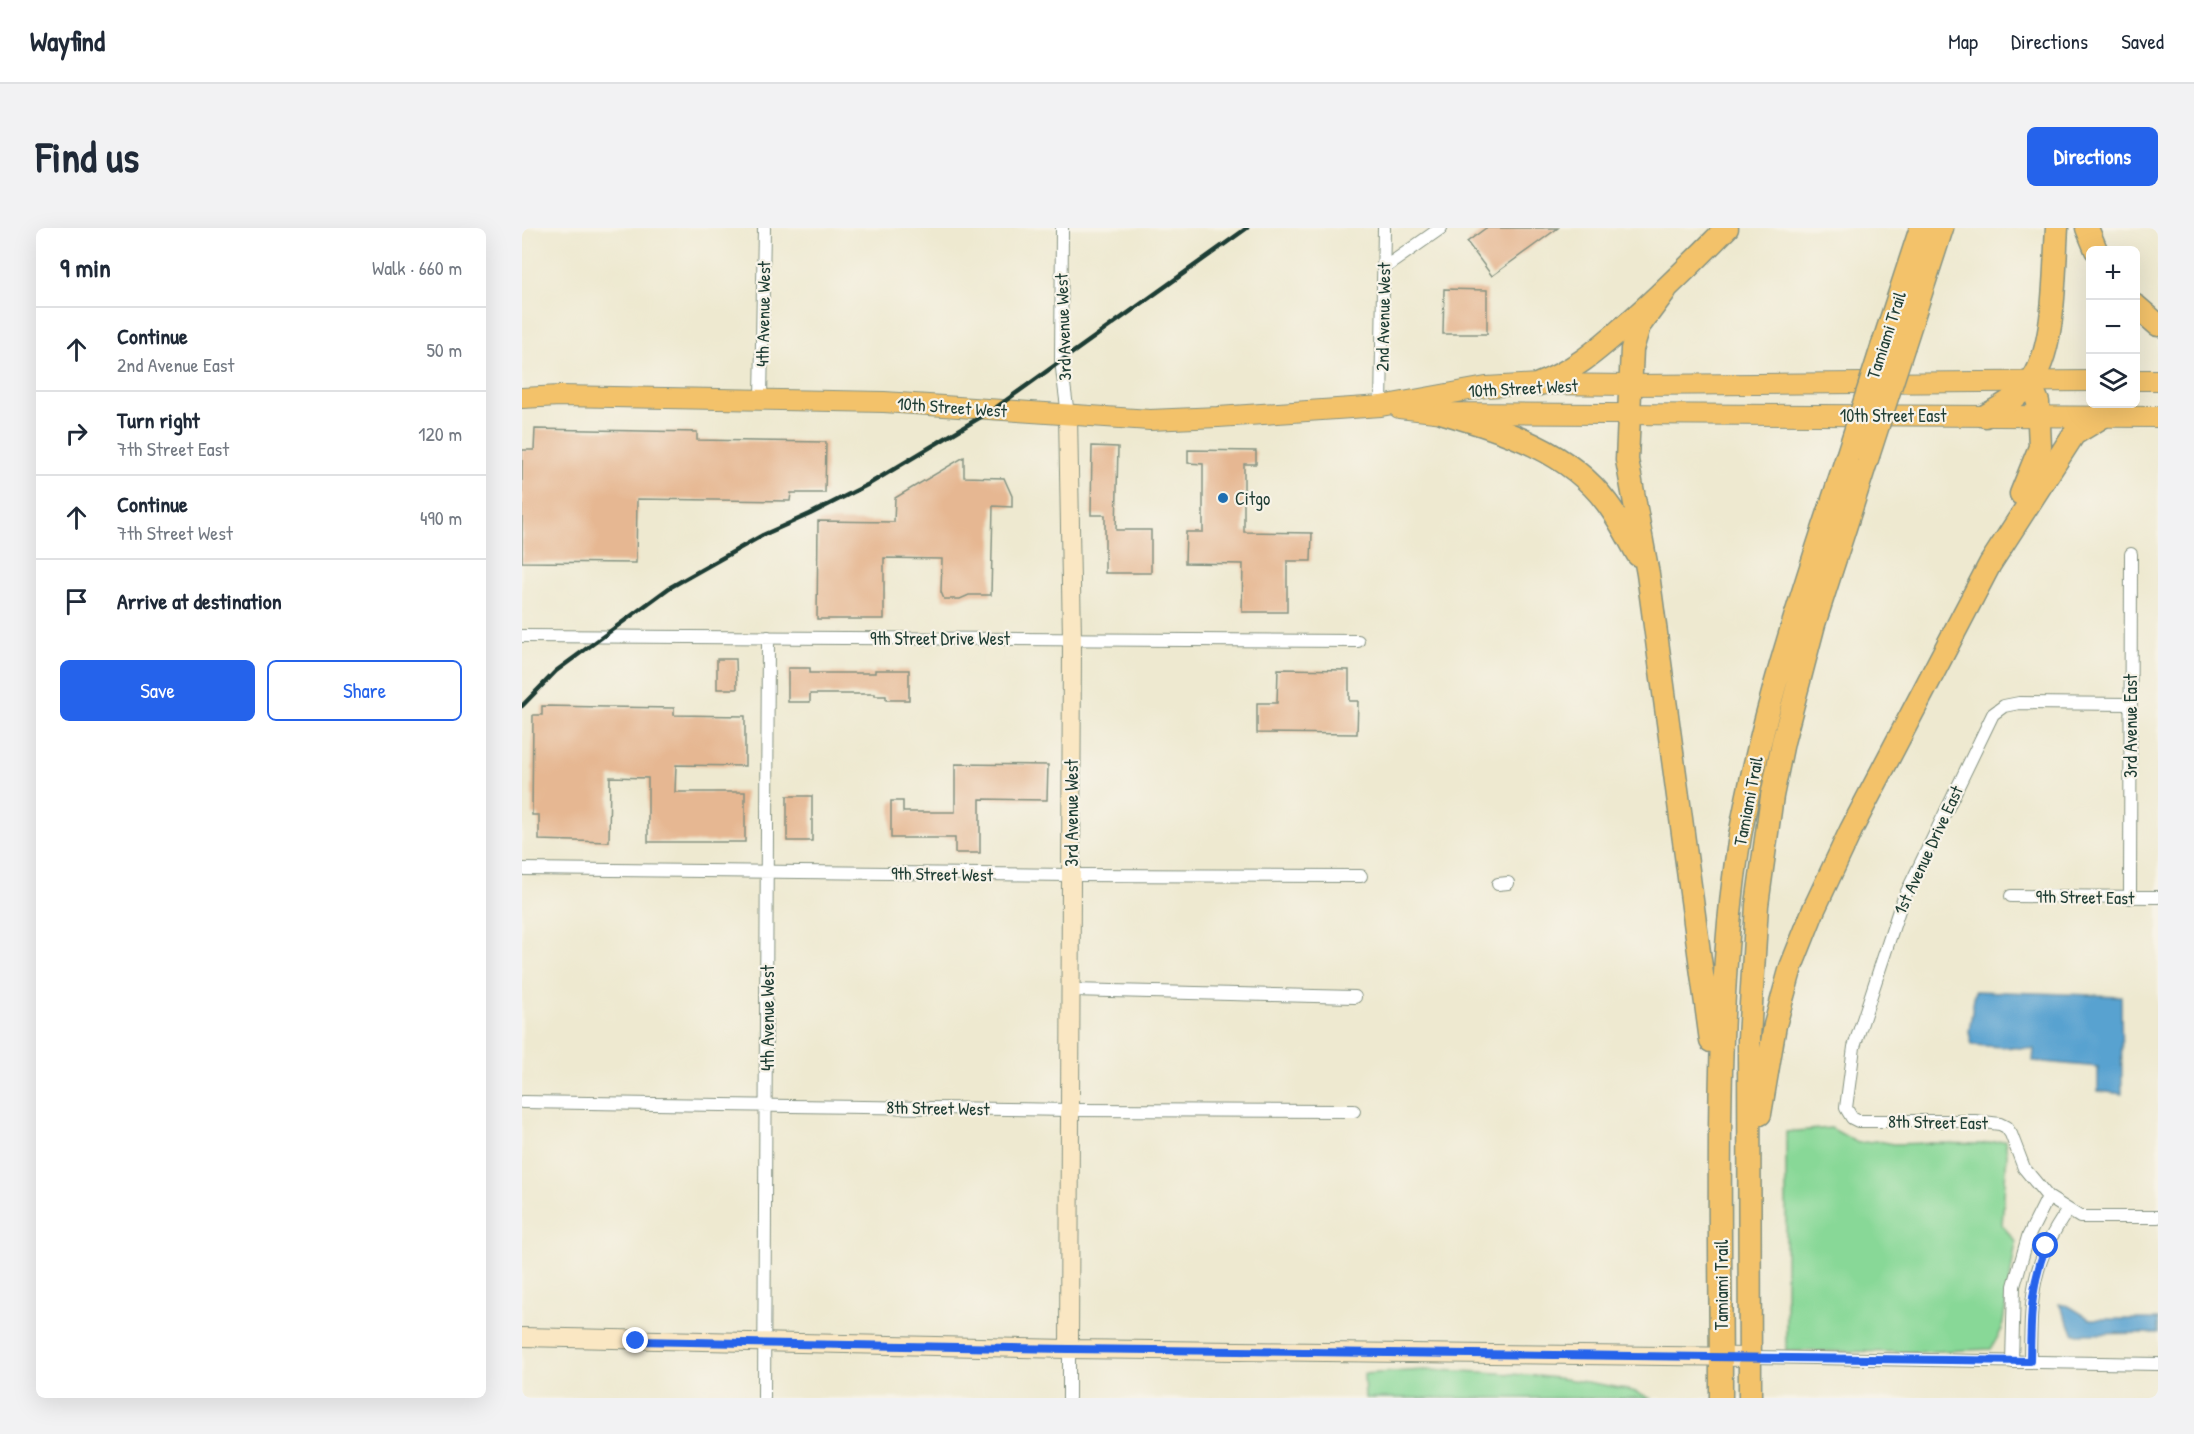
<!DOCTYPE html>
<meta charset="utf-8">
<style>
body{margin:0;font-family:"Patrick Hand",sans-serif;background:#f2f2f3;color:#1f2937}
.controls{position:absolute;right:18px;top:18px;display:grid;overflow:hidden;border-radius:9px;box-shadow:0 6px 24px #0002}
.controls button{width:54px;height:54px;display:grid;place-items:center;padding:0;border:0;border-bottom:2px solid #e0e1e3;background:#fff;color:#1f2937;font:30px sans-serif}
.stop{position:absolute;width:18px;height:18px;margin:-14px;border:4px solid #2563eb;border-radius:50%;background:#fff}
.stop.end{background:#2563eb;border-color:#fff;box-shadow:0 2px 6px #0008}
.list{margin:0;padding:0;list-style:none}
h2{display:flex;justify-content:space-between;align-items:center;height:78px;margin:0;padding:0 24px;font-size:26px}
h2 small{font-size:20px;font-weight:400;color:#747a83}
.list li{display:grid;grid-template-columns:39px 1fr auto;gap:18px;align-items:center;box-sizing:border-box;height:84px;padding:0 24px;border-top:2px solid #e0e1e3}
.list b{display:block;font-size:22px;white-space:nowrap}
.list p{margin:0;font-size:20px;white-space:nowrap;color:#747a83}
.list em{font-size:20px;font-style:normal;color:#747a83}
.actions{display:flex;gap:12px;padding:18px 24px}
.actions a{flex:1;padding:14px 0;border:2px solid #2563eb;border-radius:9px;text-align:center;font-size:21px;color:#2563eb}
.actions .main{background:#2563eb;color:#fff}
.icon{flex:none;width:33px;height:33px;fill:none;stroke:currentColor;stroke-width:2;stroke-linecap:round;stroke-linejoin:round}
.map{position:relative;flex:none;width:1636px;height:1170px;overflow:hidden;border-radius:9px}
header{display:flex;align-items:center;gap:36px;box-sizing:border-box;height:84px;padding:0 30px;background:#fff;border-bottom:2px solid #e0e1e3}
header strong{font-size:28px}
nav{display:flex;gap:33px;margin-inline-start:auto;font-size:21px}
.intro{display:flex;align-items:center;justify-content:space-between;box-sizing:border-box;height:144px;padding:0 36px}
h1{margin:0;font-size:42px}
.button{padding:15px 27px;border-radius:9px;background:#2563eb;color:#fff;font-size:21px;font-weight:700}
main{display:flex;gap:36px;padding:0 36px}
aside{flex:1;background:#fff;border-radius:9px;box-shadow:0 6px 24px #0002}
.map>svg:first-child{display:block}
.green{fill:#88d897;stroke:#548a66;stroke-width:1.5}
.water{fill:#58a2d0;stroke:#3c7082;stroke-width:1.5}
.building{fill:#e6b792}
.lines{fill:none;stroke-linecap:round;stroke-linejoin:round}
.street-casing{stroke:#869382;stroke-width:14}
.secondary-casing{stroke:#869382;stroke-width:20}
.primary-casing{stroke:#869382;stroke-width:22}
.highway-casing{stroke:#869382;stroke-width:25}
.street{stroke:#fff;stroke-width:12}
.secondary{stroke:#fae7c3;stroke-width:18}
.primary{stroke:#f3c26a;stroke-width:20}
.highway{stroke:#f3c26a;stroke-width:22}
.rail{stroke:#1f3d34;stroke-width:4.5}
.highway-bridge-casing{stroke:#869382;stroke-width:25;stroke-linecap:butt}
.highway-bridge{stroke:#f3c26a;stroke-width:22}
.route{stroke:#2563eb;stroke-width:8}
.poi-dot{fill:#1f6fb2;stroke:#f7f3e8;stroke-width:2}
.labels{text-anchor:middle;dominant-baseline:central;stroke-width:4.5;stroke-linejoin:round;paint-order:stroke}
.street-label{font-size:18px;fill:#1f3d34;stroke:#f7f3e8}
.poi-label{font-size:18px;fill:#1f3d34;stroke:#f7f3e8;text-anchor:start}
</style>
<header>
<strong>Wayfind</strong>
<nav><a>Map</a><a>Directions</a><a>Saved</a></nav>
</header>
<div class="intro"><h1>Find us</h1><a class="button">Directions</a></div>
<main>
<aside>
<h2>9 min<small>Walk · 660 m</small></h2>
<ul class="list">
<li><svg class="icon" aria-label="ahead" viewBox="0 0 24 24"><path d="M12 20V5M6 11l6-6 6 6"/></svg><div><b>Continue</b><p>2nd Avenue East</p></div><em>50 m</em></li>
<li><svg class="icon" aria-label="right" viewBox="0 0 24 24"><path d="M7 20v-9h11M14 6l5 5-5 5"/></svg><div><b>Turn right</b><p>7th Street East</p></div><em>120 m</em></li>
<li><svg class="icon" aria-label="ahead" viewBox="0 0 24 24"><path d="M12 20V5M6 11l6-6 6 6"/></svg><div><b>Continue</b><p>7th Street West</p></div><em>490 m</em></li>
<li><svg class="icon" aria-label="arrive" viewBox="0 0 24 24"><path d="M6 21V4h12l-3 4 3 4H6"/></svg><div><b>Arrive at destination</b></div></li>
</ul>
<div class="actions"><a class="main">Save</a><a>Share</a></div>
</aside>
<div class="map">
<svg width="1636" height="1170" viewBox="0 0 1636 1170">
<rect width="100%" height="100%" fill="#f7f3e8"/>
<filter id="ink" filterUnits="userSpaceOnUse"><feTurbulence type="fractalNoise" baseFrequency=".0167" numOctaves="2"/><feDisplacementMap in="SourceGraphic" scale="12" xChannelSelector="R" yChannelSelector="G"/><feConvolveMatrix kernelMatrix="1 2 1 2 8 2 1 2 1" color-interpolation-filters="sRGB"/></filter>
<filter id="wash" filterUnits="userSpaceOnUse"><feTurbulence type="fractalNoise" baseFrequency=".008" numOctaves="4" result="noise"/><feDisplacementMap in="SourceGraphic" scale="24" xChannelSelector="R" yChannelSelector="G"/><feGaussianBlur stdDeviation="1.35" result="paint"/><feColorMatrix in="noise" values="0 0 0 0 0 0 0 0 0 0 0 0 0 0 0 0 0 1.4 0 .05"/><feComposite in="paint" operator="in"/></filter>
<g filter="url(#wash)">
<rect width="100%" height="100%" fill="#eee9d0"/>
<path class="green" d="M1309,900L1336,915L1355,913L1372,916L1406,915L1460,916L1483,912L1485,925L1480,997L1494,1014L1480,1101L1469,1121L1399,1124L1264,1123V904Z
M901,1142C959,1143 1014,1146 1071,1155C1089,1158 1112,1161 1128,1170H843L842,1146Z"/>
<path class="water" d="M1453,763L1599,768L1600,866L1576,863V839L1511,833L1512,821L1450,817L1447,804Z
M1537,1076L1547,1078L1568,1091H1636V1105L1552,1106Z"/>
<g id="blocks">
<path class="building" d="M964,0H1036L970,48L945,14Z
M922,61L965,62V106H921Z
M13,201L175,204V212L304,214L303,265H269L268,273L115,271L114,335L0,334V222H12Z
M570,218L596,219L594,302H629V345H583V287H569Z
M666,222L734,223V236H722V304L790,305L789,333H765V384H720L721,336L663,335L664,304H681V236L666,235Z
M442,229V249L482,250L490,268V279L471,278L469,367H447L438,371H422L419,364L420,331L362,330V391H295L296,293L372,294L373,270Z
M195,431H214L215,461H195Z
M266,440H288V445H353V442H387V472H364V468H353V466H288V474H266Z
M756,441L827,442V473H836L835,506L735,505V475H755Z
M20,478L152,480V487L223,488V538L154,537L153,564H223V614H126V550L88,549L87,614L17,612V587H10L11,487H20Z
M433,536L526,537L525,572L458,571V625H433V610H369V573H381V584H433Z
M265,568H290V613H265Z"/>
</g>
</g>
<g filter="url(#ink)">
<use href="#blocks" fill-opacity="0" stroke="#869382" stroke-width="1.5"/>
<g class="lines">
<g class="street-casing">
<path id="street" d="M540,0L539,133L546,187
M862,40L919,0
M239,171L242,0
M859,178L862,0
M0,408L836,413
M1609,476L1497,475L1482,478L1471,486L1379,676L1332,819L1324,880L1330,890L1336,893H1453L1478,896L1484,899L1489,906L1502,940L1526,969L1558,989H1636
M0,641L548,647L839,648
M976,656L986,655
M1489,668L1636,669
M1608,670L1609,326
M549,762L833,769
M0,874L548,882L832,883
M547,1121V1170
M1229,1129L1636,1136
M1508,1133C1509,1071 1508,1035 1546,982
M1490,1134L1492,1058L1506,1009L1526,969
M242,1170L246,409"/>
</g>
<g class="secondary-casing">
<path id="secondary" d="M546,187L550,411L547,1121
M0,1109L547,1121L1229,1129"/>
</g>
<g class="primary-casing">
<path id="primary" d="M1614,152H1636
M0,170L38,168L362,174L628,192L696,189L859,178L964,159L1017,156L1109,157L1568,153
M877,180L922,185L1636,189"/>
</g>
<g class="highway-casing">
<path id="highway" d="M1565,0L1574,22
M1143,63L1117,98L1110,121L1105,232L1126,346L1189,813
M1614,78L1636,97
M1361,116L1399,0
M1382,117L1420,0
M1017,156C1055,141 1075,122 1105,96C1140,66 1172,33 1205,0
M922,185C982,203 1046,222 1085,275C1097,291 1106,309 1116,327
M1463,188C1479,179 1495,170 1507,156C1534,126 1532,41 1535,0
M1499,266L1518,219L1516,174L1508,155
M1238,886L1253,797L1269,739L1292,681L1329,602L1468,336L1552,206L1580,189
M1199,1170C1199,1061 1196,952 1199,843C1201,765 1205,686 1218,608C1241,478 1284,354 1325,229
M1228,1170L1227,810L1235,677L1250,568L1261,514L1292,396L1346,228"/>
</g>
<use href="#street" class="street"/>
<use href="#secondary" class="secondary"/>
<use href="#primary" class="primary"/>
<use href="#highway" class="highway"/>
<path class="rail" d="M0,478L34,443L147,360L241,307L288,286L347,256L472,181L725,0"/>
<g class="highway-bridge-casing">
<path id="highway-bridge" d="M1346,228L1382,117
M1325,229L1361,116"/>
</g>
<use href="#highway-bridge" class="highway-bridge"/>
</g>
</g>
<g class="lines" filter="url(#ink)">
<path class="route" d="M114,1113L547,1121L1508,1133C1509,1090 1508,1059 1524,1018"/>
</g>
<circle class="poi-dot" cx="701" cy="270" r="6"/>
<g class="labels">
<g class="street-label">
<text transform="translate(241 86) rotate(-89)">4th Avenue West</text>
<text transform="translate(861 89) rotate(-89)">2nd Avenue West</text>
<text transform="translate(541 99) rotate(-92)">3rd Avenue West</text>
<text transform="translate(1364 107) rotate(-72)">Tamiami Trail</text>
<text transform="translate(1001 160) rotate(-3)">10th Street West</text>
<text transform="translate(430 179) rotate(4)">10th Street West</text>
<text x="1371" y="187">10th Street East</text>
<text x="418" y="410">9th Street Drive West</text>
<text transform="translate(1608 498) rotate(-90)">3rd Avenue East</text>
<text transform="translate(1226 573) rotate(-79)">Tamiami Trail</text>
<text transform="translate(549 585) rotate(-90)">3rd Avenue West</text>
<text transform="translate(1406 622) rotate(-65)">1st Avenue Drive East</text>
<text transform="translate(420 646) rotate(1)">9th Street West</text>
<text transform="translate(1563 669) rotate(1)">9th Street East</text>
<text transform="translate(245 790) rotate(-90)">4th Avenue West</text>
<text transform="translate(416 880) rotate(1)">8th Street West</text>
<text transform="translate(1416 894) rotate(1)">8th Street East</text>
<text transform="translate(1199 1057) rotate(-90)">Tamiami Trail</text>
</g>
<g class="poi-label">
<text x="713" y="270">Citgo</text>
</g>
</g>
</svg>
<div class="controls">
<button>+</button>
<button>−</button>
<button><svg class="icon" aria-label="layers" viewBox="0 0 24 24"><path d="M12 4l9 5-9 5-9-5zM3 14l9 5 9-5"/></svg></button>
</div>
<div class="stop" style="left:1524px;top:1018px"></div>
<div class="stop end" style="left:114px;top:1113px"></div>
</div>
</main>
